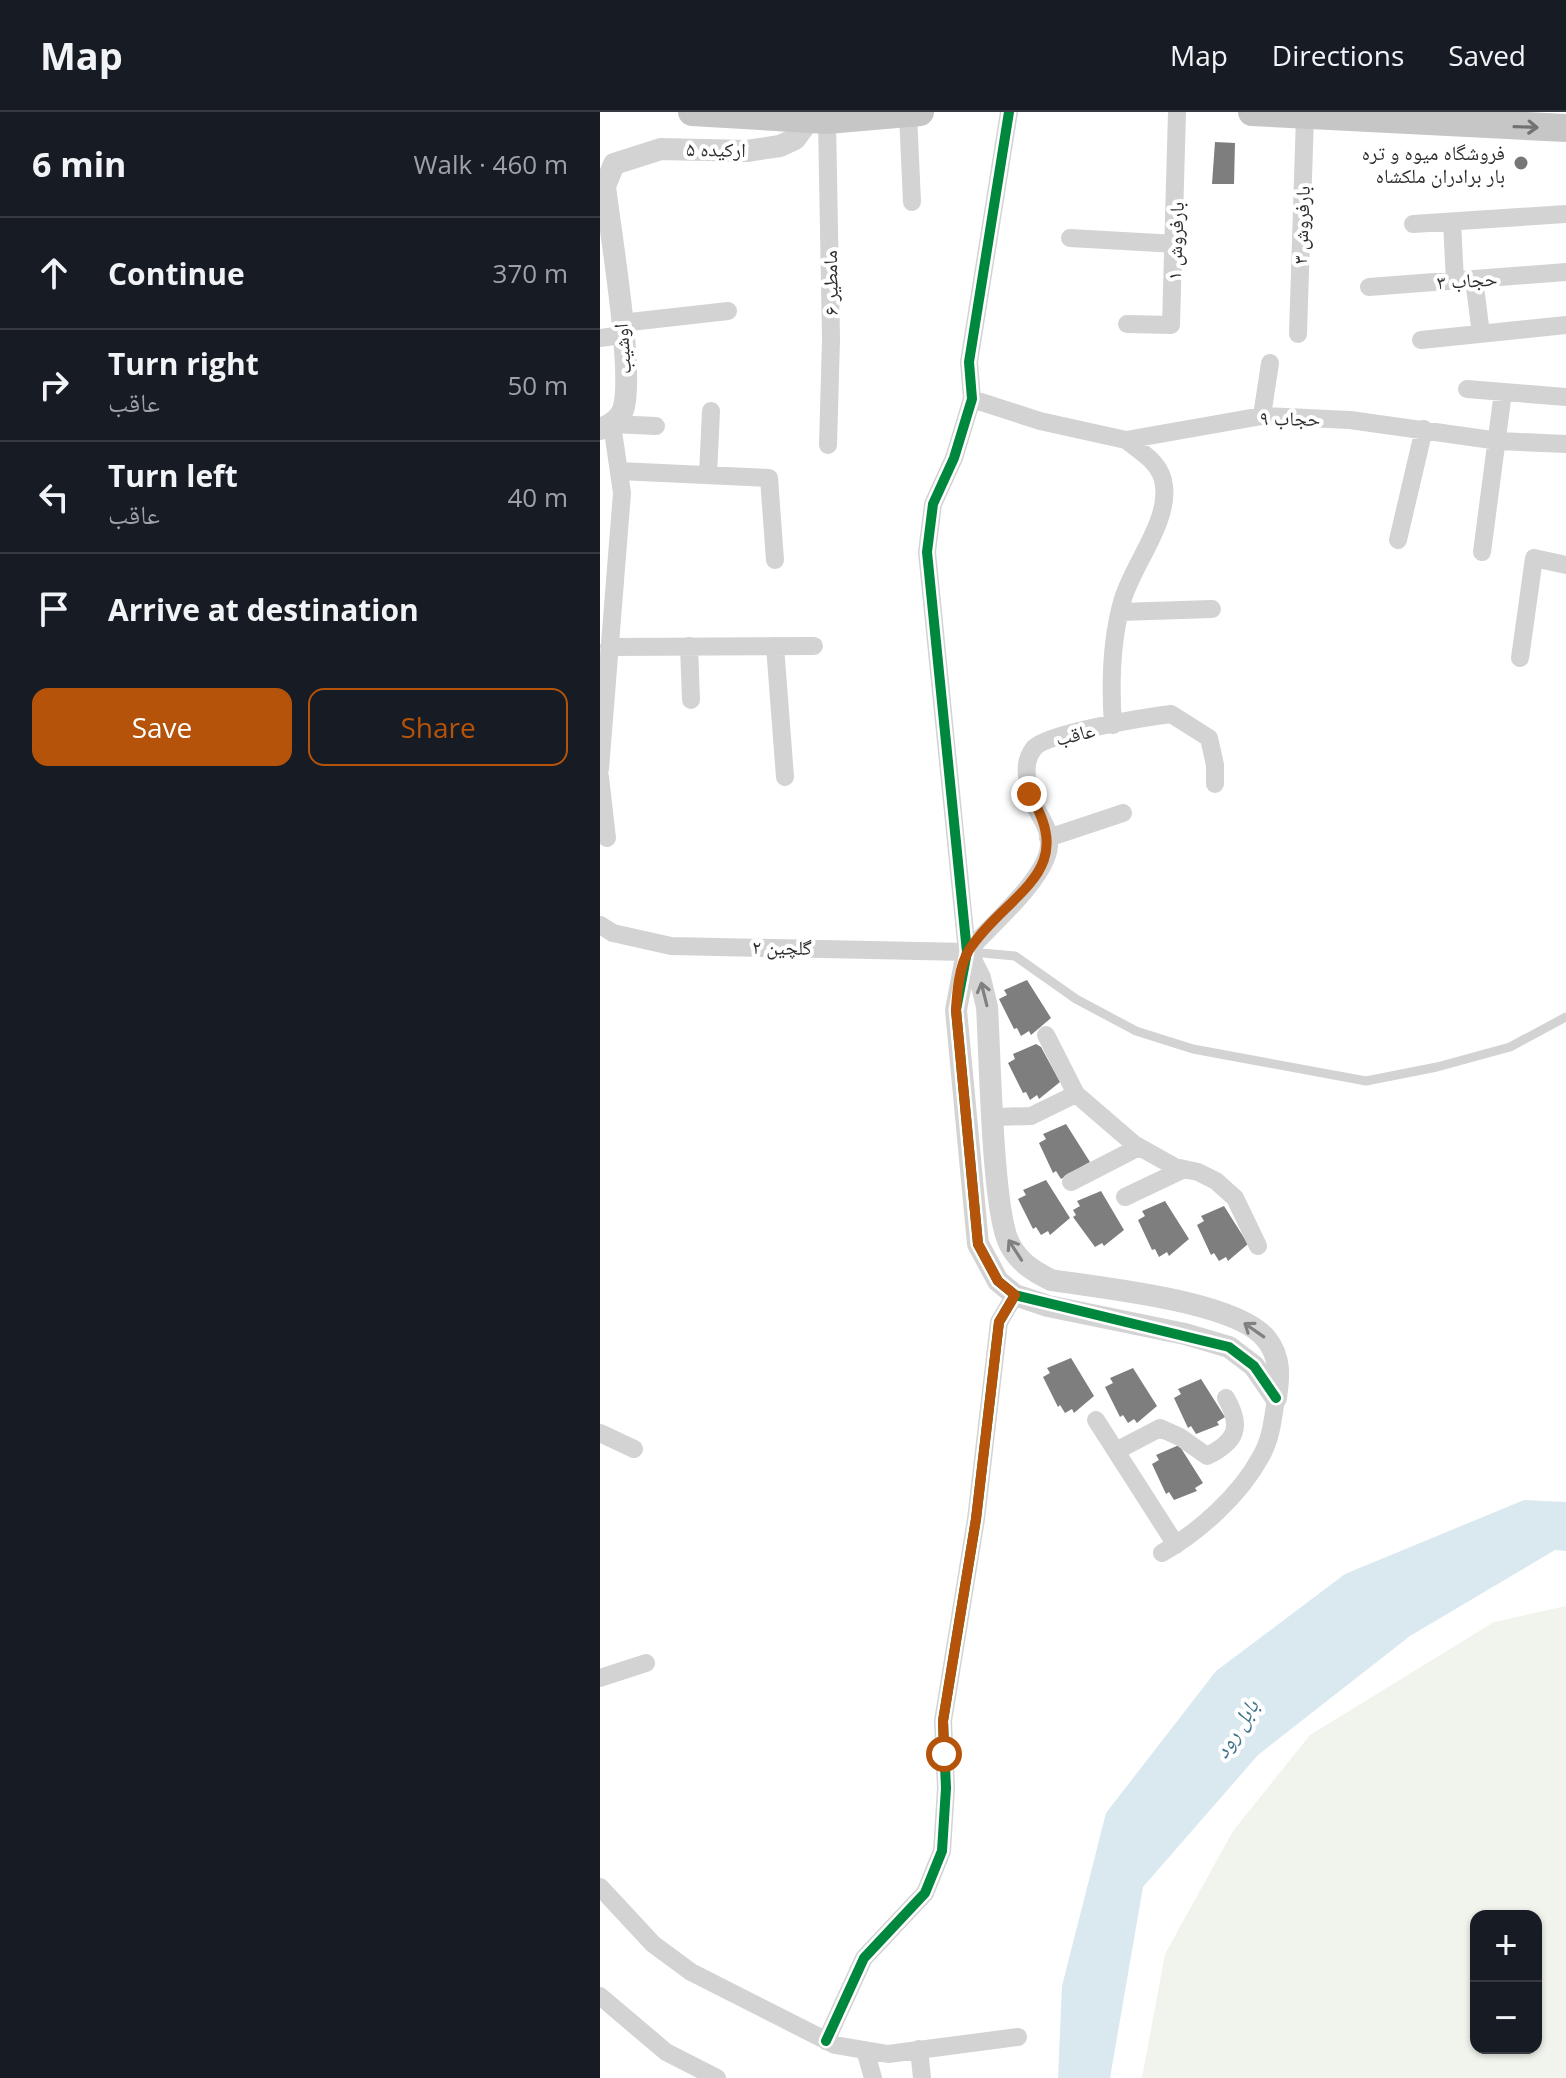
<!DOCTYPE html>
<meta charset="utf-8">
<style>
body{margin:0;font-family:"Open Sans","Noto Naskh Arabic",sans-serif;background:#20242c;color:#f1f3f6}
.controls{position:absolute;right:24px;bottom:24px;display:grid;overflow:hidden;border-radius:16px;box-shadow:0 2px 6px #0004}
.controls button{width:72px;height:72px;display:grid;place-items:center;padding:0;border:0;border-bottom:2px solid #363941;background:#171b24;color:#f1f3f6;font:40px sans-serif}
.stop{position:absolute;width:24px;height:24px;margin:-18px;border:6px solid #b45309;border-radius:50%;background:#fff}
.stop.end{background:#b45309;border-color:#fff;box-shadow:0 2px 8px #0008}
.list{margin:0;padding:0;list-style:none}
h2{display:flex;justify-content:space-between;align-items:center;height:104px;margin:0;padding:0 32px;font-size:34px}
h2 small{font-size:26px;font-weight:400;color:#9ea1a6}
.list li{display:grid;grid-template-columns:52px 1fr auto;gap:24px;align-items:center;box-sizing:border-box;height:112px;padding:0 32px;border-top:2px solid #363941}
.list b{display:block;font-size:30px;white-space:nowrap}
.list p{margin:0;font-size:26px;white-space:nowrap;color:#9ea1a6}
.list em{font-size:26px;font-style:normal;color:#9ea1a6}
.actions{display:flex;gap:16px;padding:24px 32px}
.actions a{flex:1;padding:18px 0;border:2px solid #b45309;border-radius:16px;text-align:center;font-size:28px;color:#b45309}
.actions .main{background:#b45309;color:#fff}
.icon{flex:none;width:44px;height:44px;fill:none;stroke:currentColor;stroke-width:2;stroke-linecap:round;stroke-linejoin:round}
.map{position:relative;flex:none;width:966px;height:1966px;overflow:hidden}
header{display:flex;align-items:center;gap:48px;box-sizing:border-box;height:112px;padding:0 40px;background:#171b24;border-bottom:2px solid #363941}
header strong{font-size:38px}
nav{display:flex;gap:44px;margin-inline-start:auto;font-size:28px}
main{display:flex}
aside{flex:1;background:#171b24}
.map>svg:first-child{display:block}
.green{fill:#f1f4ec;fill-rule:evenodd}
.water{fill:#dae9f0}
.building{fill:#7e7e7e}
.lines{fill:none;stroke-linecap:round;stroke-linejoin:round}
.service{stroke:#d3d3d3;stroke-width:9}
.minor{stroke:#d3d3d3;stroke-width:18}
.tertiary{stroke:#d3d3d3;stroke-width:22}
.primary{stroke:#c6c6c6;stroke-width:28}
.cycleway-casing{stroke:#fff;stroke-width:15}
.cycleway{stroke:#00873e;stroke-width:10}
.oneway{stroke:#727272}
.oneway2{stroke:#808080}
.route{stroke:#b45309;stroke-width:10}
.poi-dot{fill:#777;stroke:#fff;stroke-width:3}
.labels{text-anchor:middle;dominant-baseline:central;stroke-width:8;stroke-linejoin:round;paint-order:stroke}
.street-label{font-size:20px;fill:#2e2e2e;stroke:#fff}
.poi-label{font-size:20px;fill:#2e2e2e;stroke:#fff;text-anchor:end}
.water-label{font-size:22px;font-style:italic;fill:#41738c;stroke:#fff}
</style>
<header>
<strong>Map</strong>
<nav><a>Map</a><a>Directions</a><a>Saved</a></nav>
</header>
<main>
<aside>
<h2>6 min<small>Walk · 460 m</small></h2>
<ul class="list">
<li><svg class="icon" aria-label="ahead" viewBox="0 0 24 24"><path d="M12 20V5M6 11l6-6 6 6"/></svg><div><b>Continue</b></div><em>370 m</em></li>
<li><svg class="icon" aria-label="right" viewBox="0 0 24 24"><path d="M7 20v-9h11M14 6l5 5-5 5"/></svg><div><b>Turn right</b><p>عاقب</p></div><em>50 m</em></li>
<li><svg class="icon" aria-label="left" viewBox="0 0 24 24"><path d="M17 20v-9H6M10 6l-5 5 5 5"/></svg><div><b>Turn left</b><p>عاقب</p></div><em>40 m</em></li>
<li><svg class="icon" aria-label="arrive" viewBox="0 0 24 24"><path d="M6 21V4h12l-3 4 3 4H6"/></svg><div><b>Arrive at destination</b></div></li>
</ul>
<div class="actions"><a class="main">Save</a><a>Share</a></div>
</aside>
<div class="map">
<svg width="966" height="1966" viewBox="0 0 966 1966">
<rect width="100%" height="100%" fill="#fff"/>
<path class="green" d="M966,1494V1966H542L565,1842L633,1719L710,1623L894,1510ZM876,1804H936V1936H876Z"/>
<path class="water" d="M924,1388L966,1390V1439L955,1438L810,1524L658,1643L543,1775L510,1966H458L462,1874L506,1701L616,1559L745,1462Z"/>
<path class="building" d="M615,30L635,31L634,72H612Z
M427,868L451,906L431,923L429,919L421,924L417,916L414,917L399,887L407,883L404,878Z
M436,932L441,935L460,970L439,987L437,983L430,988L426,980L423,981L408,951L415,947L413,942Z
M466,1012L490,1050L461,1067L456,1059L453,1061L439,1031L446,1027L443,1022Z
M446,1068L470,1106L450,1123L448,1119L441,1123L436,1115L433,1117L418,1087L426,1083L423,1078Z
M501,1079L524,1118L504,1134L502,1131L495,1135L473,1105L476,1103L473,1098L480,1094L477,1089Z
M565,1089L589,1127L569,1144L567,1140L559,1145L555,1137L552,1138L538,1108L545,1104L542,1099Z
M624,1094L648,1132L628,1149L626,1145L619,1149L614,1141L611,1143L597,1113L604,1109L601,1104Z
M471,1246L494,1284L474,1301L472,1297L465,1301L460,1293L458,1295L443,1265L450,1261L447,1256Z
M533,1256L557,1294L537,1311L534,1307L528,1311L523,1303L520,1305L505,1275L513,1271L510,1266Z
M601,1267L625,1305L617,1310L619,1313L596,1322L591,1314L588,1316L574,1286L581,1282L578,1277Z
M579,1333L603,1371L595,1376L597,1379L574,1388L569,1380L566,1382L552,1352L559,1348L556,1343Z"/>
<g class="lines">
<path class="service" d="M371,840L415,844L476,887L536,919L593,937L766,969L837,955L910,935L966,905"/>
<path class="minor" d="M308,2L312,90
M227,8L231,227L228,333
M852,110L855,169
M813,112L966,102
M470,126L576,132
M874,167L881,222
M769,175L966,160
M21,211L128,199
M527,212L571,213L577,0
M698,222L705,4
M0,226L22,223
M821,228L966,213
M867,277L966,285
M372,287L440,309L526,328L662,304L750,308L899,329L966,332
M662,304L670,251
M19,359L169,366L175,448
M108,363L111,299
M798,428L824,317
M882,440L903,280
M520,500L612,497
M89,534L91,588
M175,534L185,665
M9,535L214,534
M920,546L934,446L966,453
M513,613C510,571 511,530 522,490C531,455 569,411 564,374C562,351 542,341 526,328
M0,657L22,381L12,312L56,314
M0,665L7,726
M448,726L523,701
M0,813L13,821L71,834L367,840
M367,840L327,440L333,392L354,346L372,287L369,250L409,0
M367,840C389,815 447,766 449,734C451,711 431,697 429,677C426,662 424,649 434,636C447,621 547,605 571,602L609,626L615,653V672
M446,923L476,982L534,1032L575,1055L598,1060L616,1069L635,1086L658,1134
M395,1005L431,1004L476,982
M471,1070L539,1035
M525,1085L584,1057
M496,1308L576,1433
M0,1321L34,1337
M516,1339L560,1316L580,1325L607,1344C636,1330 643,1315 626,1286
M562,1441C599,1420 640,1383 660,1346C671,1328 673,1307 676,1286
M0,1566L46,1551
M0,1775L53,1832L91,1860L235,1933L288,1942L418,1925
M0,1884L66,1940L117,1966
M226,1929L264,1846L325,1781L342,1739L346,1676L343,1609L376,1407L399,1210L415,1183
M319,1937L322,1966
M265,1938L273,1966"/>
<path class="tertiary" d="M0,317C10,313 19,308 23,298C35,264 10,118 5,74L14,52L61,37L147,39L180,34L195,27L209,8
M367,840L356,898L378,1132L398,1169L415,1183L448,1194L585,1222L629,1235L654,1254L676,1286
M367,840L380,866L387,895C390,940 392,1102 410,1133C420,1151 433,1159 451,1168C500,1176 639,1189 667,1228C681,1246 679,1265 676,1286"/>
<path class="primary" d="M92,0L227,8L320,0
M652,0L966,16"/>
<g class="cycleway-casing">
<path id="cycleway" d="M409,0L369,250L372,287L354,346L333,392L327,440L367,840L356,898L378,1132L398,1169L415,1183L629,1235L654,1254L676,1286
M226,1929L264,1846L325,1781L342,1739L346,1676L343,1609L376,1407L399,1210L415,1183"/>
</g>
<use href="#cycleway" class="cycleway"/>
</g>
<defs><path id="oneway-shaft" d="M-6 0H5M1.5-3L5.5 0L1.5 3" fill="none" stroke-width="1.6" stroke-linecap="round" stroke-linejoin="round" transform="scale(2)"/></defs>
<use class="oneway" href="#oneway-shaft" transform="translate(926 15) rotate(2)"/>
<g class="oneway2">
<use href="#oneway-shaft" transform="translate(384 882) rotate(-104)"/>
<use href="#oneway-shaft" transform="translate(415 1138) rotate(-123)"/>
<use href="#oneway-shaft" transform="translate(654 1218) rotate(-145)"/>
</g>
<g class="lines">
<path class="route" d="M344,1642L343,1609L376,1407L399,1210L415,1183L398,1169L378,1132L356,898C357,880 359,854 369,838C406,781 481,761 429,682"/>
</g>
<circle class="poi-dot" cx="921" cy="51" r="8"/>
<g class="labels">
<g class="street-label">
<text transform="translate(116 37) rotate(1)">ارکیده ۵</text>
<text transform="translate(701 113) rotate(-88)">بارفروش ۳</text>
<text transform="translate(575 129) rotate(-88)">بارفروش ۱</text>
<text transform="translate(867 168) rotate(-4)">حجاب ۳</text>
<text transform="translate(230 171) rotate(-91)">مامطیر ۶</text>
<text transform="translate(22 237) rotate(-94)">اوشیب</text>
<text transform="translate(690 306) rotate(1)">حجاب ۹</text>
<text transform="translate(475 622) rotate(-14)">عاقب</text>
<text transform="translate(182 835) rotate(1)">گلچین ۲</text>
</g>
<g class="poi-label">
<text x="905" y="40">فروشگاه میوه و تره<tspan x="905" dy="23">بار برادران ملکشاه</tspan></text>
</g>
<g class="water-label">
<text transform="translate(635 1616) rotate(-58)">بابل رود</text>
</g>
</g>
</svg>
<div class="controls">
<button>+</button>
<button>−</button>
</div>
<div class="stop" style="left:344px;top:1642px"></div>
<div class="stop end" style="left:429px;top:682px"></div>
</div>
</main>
